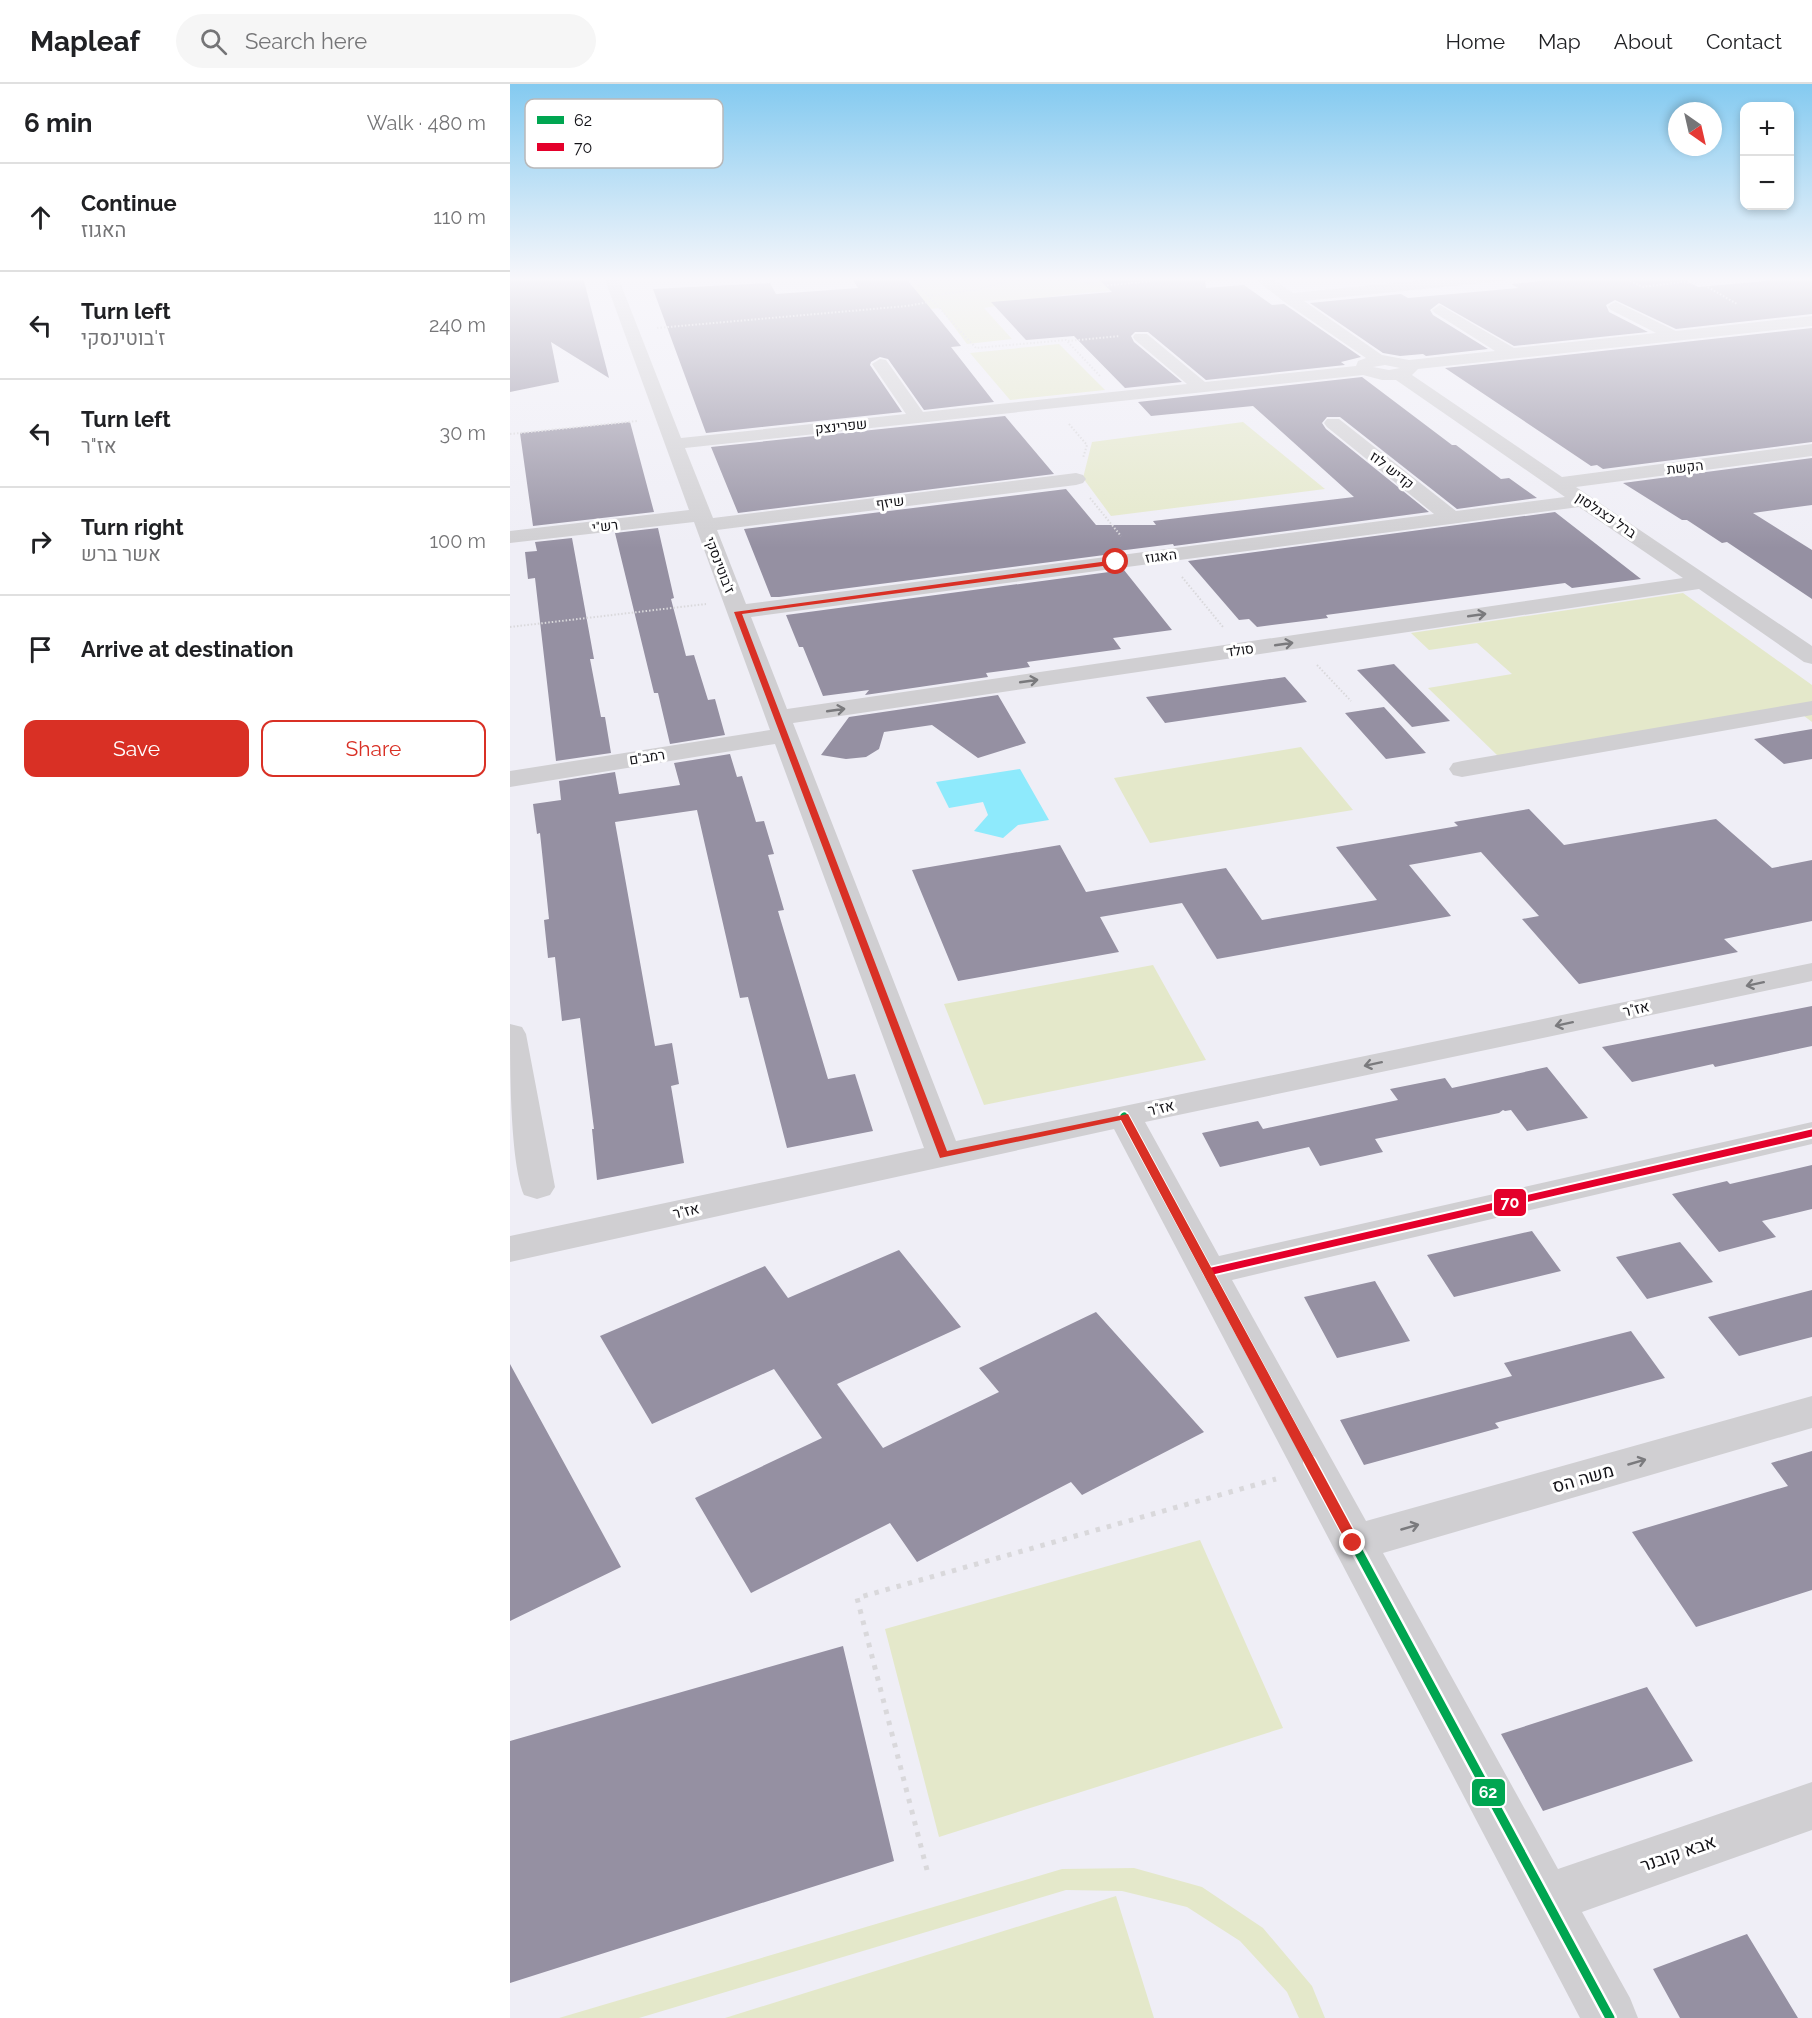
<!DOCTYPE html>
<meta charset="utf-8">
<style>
body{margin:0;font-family:Raleway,Heebo,sans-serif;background:#f6f6f6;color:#202124}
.controls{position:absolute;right:18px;top:18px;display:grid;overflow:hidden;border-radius:12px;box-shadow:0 3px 9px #0003}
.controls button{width:54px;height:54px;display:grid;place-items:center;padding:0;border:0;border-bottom:2px solid #e0e0e0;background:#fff;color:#202124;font:30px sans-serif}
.compass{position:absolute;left:1158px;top:18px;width:54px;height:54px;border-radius:50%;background:#fff;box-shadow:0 3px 9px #0003;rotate:146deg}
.stop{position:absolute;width:18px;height:18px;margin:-14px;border:4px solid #d93025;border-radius:50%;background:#fff}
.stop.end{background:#d93025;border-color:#fff;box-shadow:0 2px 6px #0008}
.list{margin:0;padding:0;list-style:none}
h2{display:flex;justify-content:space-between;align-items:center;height:78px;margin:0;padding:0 24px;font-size:26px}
h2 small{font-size:20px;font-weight:400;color:#757577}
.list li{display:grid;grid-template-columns:39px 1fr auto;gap:18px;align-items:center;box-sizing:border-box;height:108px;padding:0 24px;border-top:2px solid #e0e0e0}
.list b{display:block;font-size:22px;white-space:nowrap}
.list p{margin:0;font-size:20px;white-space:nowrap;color:#757577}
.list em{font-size:20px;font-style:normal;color:#757577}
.actions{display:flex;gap:12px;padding:18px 24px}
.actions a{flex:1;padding:14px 0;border:2px solid #d93025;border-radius:12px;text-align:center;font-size:21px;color:#d93025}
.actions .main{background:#d93025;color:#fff}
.icon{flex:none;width:33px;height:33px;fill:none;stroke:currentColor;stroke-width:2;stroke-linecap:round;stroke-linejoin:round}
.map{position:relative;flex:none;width:1302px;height:1934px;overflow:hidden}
header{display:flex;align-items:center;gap:36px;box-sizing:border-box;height:84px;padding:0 30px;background:#fff;border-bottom:2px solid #e0e0e0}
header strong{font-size:28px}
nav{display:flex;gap:33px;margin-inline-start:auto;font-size:21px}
.search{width:420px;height:54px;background:#f6f6f6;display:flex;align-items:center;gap:15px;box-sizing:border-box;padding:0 21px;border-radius:33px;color:#757577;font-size:22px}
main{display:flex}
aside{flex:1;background:#fff}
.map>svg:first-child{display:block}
.green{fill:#e4e8ca}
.water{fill:#8eeafc}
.building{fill:#9590a2}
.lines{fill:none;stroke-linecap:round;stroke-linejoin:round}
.path-far1{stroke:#d9d8db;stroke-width:2;stroke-dasharray:1.5 2;stroke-linecap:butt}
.path{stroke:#d9d8db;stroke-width:5;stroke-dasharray:4.5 7;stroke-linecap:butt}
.minor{fill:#d0cfd2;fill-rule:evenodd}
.bus-1-far1-casing{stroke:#fff;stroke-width:11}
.bus-1-casing{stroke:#fff;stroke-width:14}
.bus-2-casing{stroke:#fff;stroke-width:11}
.bus-1-far1{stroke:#00a651;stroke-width:7}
.bus-1{stroke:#00a651;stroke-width:9}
.bus-2{stroke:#e4002b;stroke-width:7}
.oneway{stroke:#7a7a7d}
.route{fill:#d93025}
.labels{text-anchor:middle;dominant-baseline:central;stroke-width:6;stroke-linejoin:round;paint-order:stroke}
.far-street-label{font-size:14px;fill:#121116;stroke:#fff}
.street-label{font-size:15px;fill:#121116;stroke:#fff}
.near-street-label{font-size:18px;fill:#121116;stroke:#fff}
.key{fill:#fff;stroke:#b8b8b9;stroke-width:1.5}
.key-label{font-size:16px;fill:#121116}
.line-badge{stroke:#fff;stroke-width:2}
.badge-label{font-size:16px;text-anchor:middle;font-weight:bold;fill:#fff}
</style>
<header>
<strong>Mapleaf</strong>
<div class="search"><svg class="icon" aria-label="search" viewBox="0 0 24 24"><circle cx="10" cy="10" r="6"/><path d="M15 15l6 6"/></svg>Search here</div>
<nav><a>Home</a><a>Map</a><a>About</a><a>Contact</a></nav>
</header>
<main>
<aside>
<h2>6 min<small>Walk · 480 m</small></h2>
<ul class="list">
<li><svg class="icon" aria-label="ahead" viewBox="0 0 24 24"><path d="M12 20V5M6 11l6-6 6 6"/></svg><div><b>Continue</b><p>האגוז</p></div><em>110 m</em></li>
<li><svg class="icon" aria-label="left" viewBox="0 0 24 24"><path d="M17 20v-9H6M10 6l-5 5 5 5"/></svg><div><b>Turn left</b><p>ז'בוטינסקי</p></div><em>240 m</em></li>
<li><svg class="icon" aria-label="left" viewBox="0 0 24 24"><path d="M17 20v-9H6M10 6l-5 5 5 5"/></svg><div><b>Turn left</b><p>אז&quot;ר</p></div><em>30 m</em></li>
<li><svg class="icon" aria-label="right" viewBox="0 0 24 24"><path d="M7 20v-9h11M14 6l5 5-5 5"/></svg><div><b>Turn right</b><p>אשר ברש</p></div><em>100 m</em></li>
<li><svg class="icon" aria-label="arrive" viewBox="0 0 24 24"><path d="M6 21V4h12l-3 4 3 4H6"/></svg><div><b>Arrive at destination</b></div></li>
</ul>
<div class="actions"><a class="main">Save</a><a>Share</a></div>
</aside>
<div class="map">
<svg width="1302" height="1934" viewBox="0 0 1302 1934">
<rect width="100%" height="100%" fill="#efeef6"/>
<path class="green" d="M397,193H564L570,199L630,193H720L724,196L551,211L474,224L502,255L457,260L430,224L202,244L408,210Z
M549,260L595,306L500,316L460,269Z
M733,338L815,405L601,432L573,394L582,358Z
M1173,509L1302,601V638L1281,622L988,672L918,604L1002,590L967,559L919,566L901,549Z
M791,663L843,726L640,759L604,694Z
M643,881L696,976L474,1021L434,920Z
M690,1456L773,1644L429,1753L375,1545Z
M624,1784L692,1803L753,1844L802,1902L815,1934H789L777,1908L730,1857L677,1823L612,1807L556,1806L129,1934H49L552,1785Z
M606,1812L644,1934H215Z"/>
<path class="water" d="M510,685L539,736L508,741L493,754L464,747L478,731L473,718L439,724L426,698Z"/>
<path class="building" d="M0,193H73L99,294L41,258L49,298L0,308Z
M341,193H395L451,262L441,263L484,318L414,326L378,275L370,273L361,278L360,281L392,328L196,349L143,205L260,199L266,210L348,204Z
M586,193H695L696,204L734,201L762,221L774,220L851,273L831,278L835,281L696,296L638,248H625L621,252L624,258L672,298L615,304L564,252L516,256L481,218L602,208Z
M1068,193H1169L1188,203L1302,193V230L1166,245L1105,216L1096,221L1099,228L1138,248L1004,262L929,219L920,226L923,231L978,265L916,272L913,270L890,272L873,269L800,219L891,210L898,214L1008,204L1001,200Z
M1302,244V358L1093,385L1087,381L1081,382L935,284Z
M852,293L942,361H946L991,395L999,394L1027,414L947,425L830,333H817L812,339L816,345L919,428L664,462L663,460L600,468L602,470L269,513H261L234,445L556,405L586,441H646L643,437L844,413L743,322L641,332L628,318Z
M495,332L544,390L228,429L201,363Z
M120,338L144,428L23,442L10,349Z
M1302,374V421L1243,429L1302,466V515L1217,458L1212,459L1177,436H1172L1113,399Z
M1045,428L1131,495L1062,504L1055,499L816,531L818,534L747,543L739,535L729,536L678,477Z
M148,444L164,514L161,515L176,572L184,571L198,616L205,615L215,651L160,660L148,609H144L105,449Z
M62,454L84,575H80L91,633H95L101,669L46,677L25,494L18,495L15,468L27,467L25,458Z
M614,486L662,546L603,554L611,565L517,578L520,583L476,589L478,593L355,611L359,606L313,612L293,563H289L276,531Z
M884,580L940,637L902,643L847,586Z
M775,593L797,618L655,639L636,613Z
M488,611L516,659L468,674L422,641L374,648L369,665L356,673L336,675L311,671L339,633Z
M874,623L916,669L876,675L835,629Z
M1302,645V675L1274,680L1244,655Z
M220,670L227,693L232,692L246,738L254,737L264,770L258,771L274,826L268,827L318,995L345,990L363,1047L277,1064L238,913L230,914L187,726L105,738L145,962L162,959L169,1000L161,1002L174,1079L87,1096L82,1045H84L70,934L52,937L45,873L38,874L34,836L39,835L30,749L27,750L23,720L51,716L49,697L105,688L109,710L170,701L164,679Z
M1019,725L1054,761L1206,735L1262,784L1302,776V837L1214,855L1228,868L1069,900L1012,835L1029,832L971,768L899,781L941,832L707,875L672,819L590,833L609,868L448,897L402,786L550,761L576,808L716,784L752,836L867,816L826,763L948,742L944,738Z
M1302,922V962L1205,983L1203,980L1122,998L1092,963Z
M1037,983L1078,1034L1017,1047L1001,1026L995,1027L993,1026L989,1029L865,1055L873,1068L810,1082L799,1063L710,1083L692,1049L748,1037L753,1045L888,1016L880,1005L935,994L942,1004Z
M1302,1081V1125L1252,1137L1266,1153L1209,1168L1162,1110L1217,1097L1220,1100Z
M1022,1147L1051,1187L944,1213L917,1171Z
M1170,1158L1203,1198L1137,1215L1106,1173Z
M389,1166L451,1243L327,1300L373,1364L489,1308L469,1284L586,1228L694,1348L572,1411L561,1398L407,1478L380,1439L241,1509L185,1414L312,1354L264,1285L142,1340L90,1252L255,1182L278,1214Z
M865,1197L900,1257L827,1274L794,1213Z
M1302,1206V1253L1229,1272L1198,1233Z
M1121,1247L1155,1294L985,1339L989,1344L854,1381L830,1336L1002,1292L994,1279Z
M0,1280L111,1483L0,1537Z
M1302,1367V1506L1186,1543L1122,1448L1278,1402L1261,1379Z
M333,1562L384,1777L0,1899V1657Z
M1137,1603L1183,1677L1033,1727L991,1650Z
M1237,1850L1288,1934H1170L1143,1885Z"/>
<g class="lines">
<path class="path-far1" d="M401,193L466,264L556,256L590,292
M549,193L592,202L680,193
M1114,193L1132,203L1172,198L1194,201L1227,220
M418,212L472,205L498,197L499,193
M147,244L397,222L424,217
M558,257L610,252
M559,340L577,361L573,374
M0,350L127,337
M580,414L611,452
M672,493L713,543
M0,543L196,520
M807,581L841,617"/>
<path class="path" d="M417,1786L347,1514L766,1395"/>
<path class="minor" d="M94,193H108L171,354L396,330L362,280L370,275L376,276L413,328L677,300L625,256L623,253L625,250H637L695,298L846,282L848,277L856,274L773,217L743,193H760L783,209L944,193H1000L993,197L794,217L872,271L899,276L985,267L925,229L922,226L930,221L1004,264L1146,249L1101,226L1098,223L1101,220L1106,218L1166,247L1302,232V242L908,285L902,291L1052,393L1302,360V372L1066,403L1302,562V580L1294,578L1189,505L283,639L446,1057L1302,879V897L635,1038L709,1172L1302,1038V1060L722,1196L856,1437L1302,1312V1344L873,1469L1048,1785L1302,1698V1746L1072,1828L1120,1914L1128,1934H1070L604,1045L0,1178V1152L414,1064L265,660L0,703V687L260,646L184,438L0,459V447L179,426ZM875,281L890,284L879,286L863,283ZM853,291L872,296H886L1055,413L946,427L829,335H817L814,339L817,343L924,430L236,520L207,446L566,401L573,399L576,395L573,391L566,389L203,434L175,364ZM1069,423L1173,494L277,625L241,533Z
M1302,617V631L952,693L943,691L939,685L943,679L952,677Z
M0,940L12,943L16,950L45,1103L40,1111L27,1115L14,1111C0,1078 0,981 0,940Z"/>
<g class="bus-1-far1-casing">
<path id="bus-1-far1" d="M614,1032L801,1379"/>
</g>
<g class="bus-1-casing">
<path id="bus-1" d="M800,1378L1100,1934"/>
</g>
<g class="bus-2-casing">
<path id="bus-2" d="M698,1188L1302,1049"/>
</g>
<use href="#bus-1-far1" class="bus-1-far1"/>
<use href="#bus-1" class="bus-1"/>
<use href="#bus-2" class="bus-2"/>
</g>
<defs><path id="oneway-shaft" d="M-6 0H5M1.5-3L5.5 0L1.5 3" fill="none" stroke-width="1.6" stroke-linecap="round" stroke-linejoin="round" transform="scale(1.5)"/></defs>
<g class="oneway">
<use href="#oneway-shaft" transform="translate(967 531) rotate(-8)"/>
<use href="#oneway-shaft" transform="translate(774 560) rotate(-8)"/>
<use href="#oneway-shaft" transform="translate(519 597) rotate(-8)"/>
<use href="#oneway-shaft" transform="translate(326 626) rotate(-8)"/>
<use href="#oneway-shaft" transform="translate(1245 900) rotate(168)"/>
<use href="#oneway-shaft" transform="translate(1054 940) rotate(168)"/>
<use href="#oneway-shaft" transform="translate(863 980) rotate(168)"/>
<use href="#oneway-shaft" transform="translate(1127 1378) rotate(-16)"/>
<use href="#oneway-shaft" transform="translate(900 1443) rotate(-16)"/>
</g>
<linearGradient id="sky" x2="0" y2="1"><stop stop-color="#84caf0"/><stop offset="0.42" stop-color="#f8f7fb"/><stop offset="1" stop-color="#f8f7fb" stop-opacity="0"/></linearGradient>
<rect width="1302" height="464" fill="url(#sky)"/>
<path class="route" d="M606,476L608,480L232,530L437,1067L618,1030L848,1455L850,1459L843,1464L839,1463L611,1036L430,1074L224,528Z"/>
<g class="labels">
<g class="far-street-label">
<text transform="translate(331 342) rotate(-6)">שפרינצק</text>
<text transform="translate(1175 383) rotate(-7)">הקשת</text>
<text transform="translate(882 386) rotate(38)">קדיש לוז</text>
<text transform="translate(380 418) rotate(-7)">שיזף</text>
<text transform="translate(1096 431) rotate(34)">ברל כצנלסון</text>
<text transform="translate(95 442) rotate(-7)">רש"י</text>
<text transform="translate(651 472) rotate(-7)">האגוז</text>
<text transform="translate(210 481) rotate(69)">ז'בוטינסקי</text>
<text transform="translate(730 566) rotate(-8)">סולד</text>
<text transform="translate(137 673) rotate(-9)">רמב"ם</text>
</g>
<g class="street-label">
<text transform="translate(1126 925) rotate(-12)">אז"ר</text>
<text transform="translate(651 1024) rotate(-12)">אז"ר</text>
<text transform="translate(176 1127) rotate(-12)">אז"ר</text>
</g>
<g class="near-street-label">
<text transform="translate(1073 1394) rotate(-16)">משה הס</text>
<text transform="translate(1168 1769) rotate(-19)">אבא קובנר</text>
</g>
</g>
<rect x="15" y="15" width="198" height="69" rx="9" class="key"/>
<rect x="27" y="32" width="27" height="8" fill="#00a651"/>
<rect x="27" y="59" width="27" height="8" fill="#e4002b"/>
<g class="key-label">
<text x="64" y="42">62</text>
<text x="64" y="69">70</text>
</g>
<g class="line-badge">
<rect x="983" y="1104" width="34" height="29" rx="6" fill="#e4002b"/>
<rect x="961" y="1694" width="35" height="29" rx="6" fill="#00a651"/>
</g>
<g class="badge-label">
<text x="1000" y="1124">70</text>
<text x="978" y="1714">62</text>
</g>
</svg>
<div class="controls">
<button>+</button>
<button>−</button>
</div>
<svg class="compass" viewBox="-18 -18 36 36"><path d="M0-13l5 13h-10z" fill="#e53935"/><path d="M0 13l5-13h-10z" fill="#757577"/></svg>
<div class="stop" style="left:606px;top:478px"></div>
<div class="stop end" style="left:843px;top:1459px"></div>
</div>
</main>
